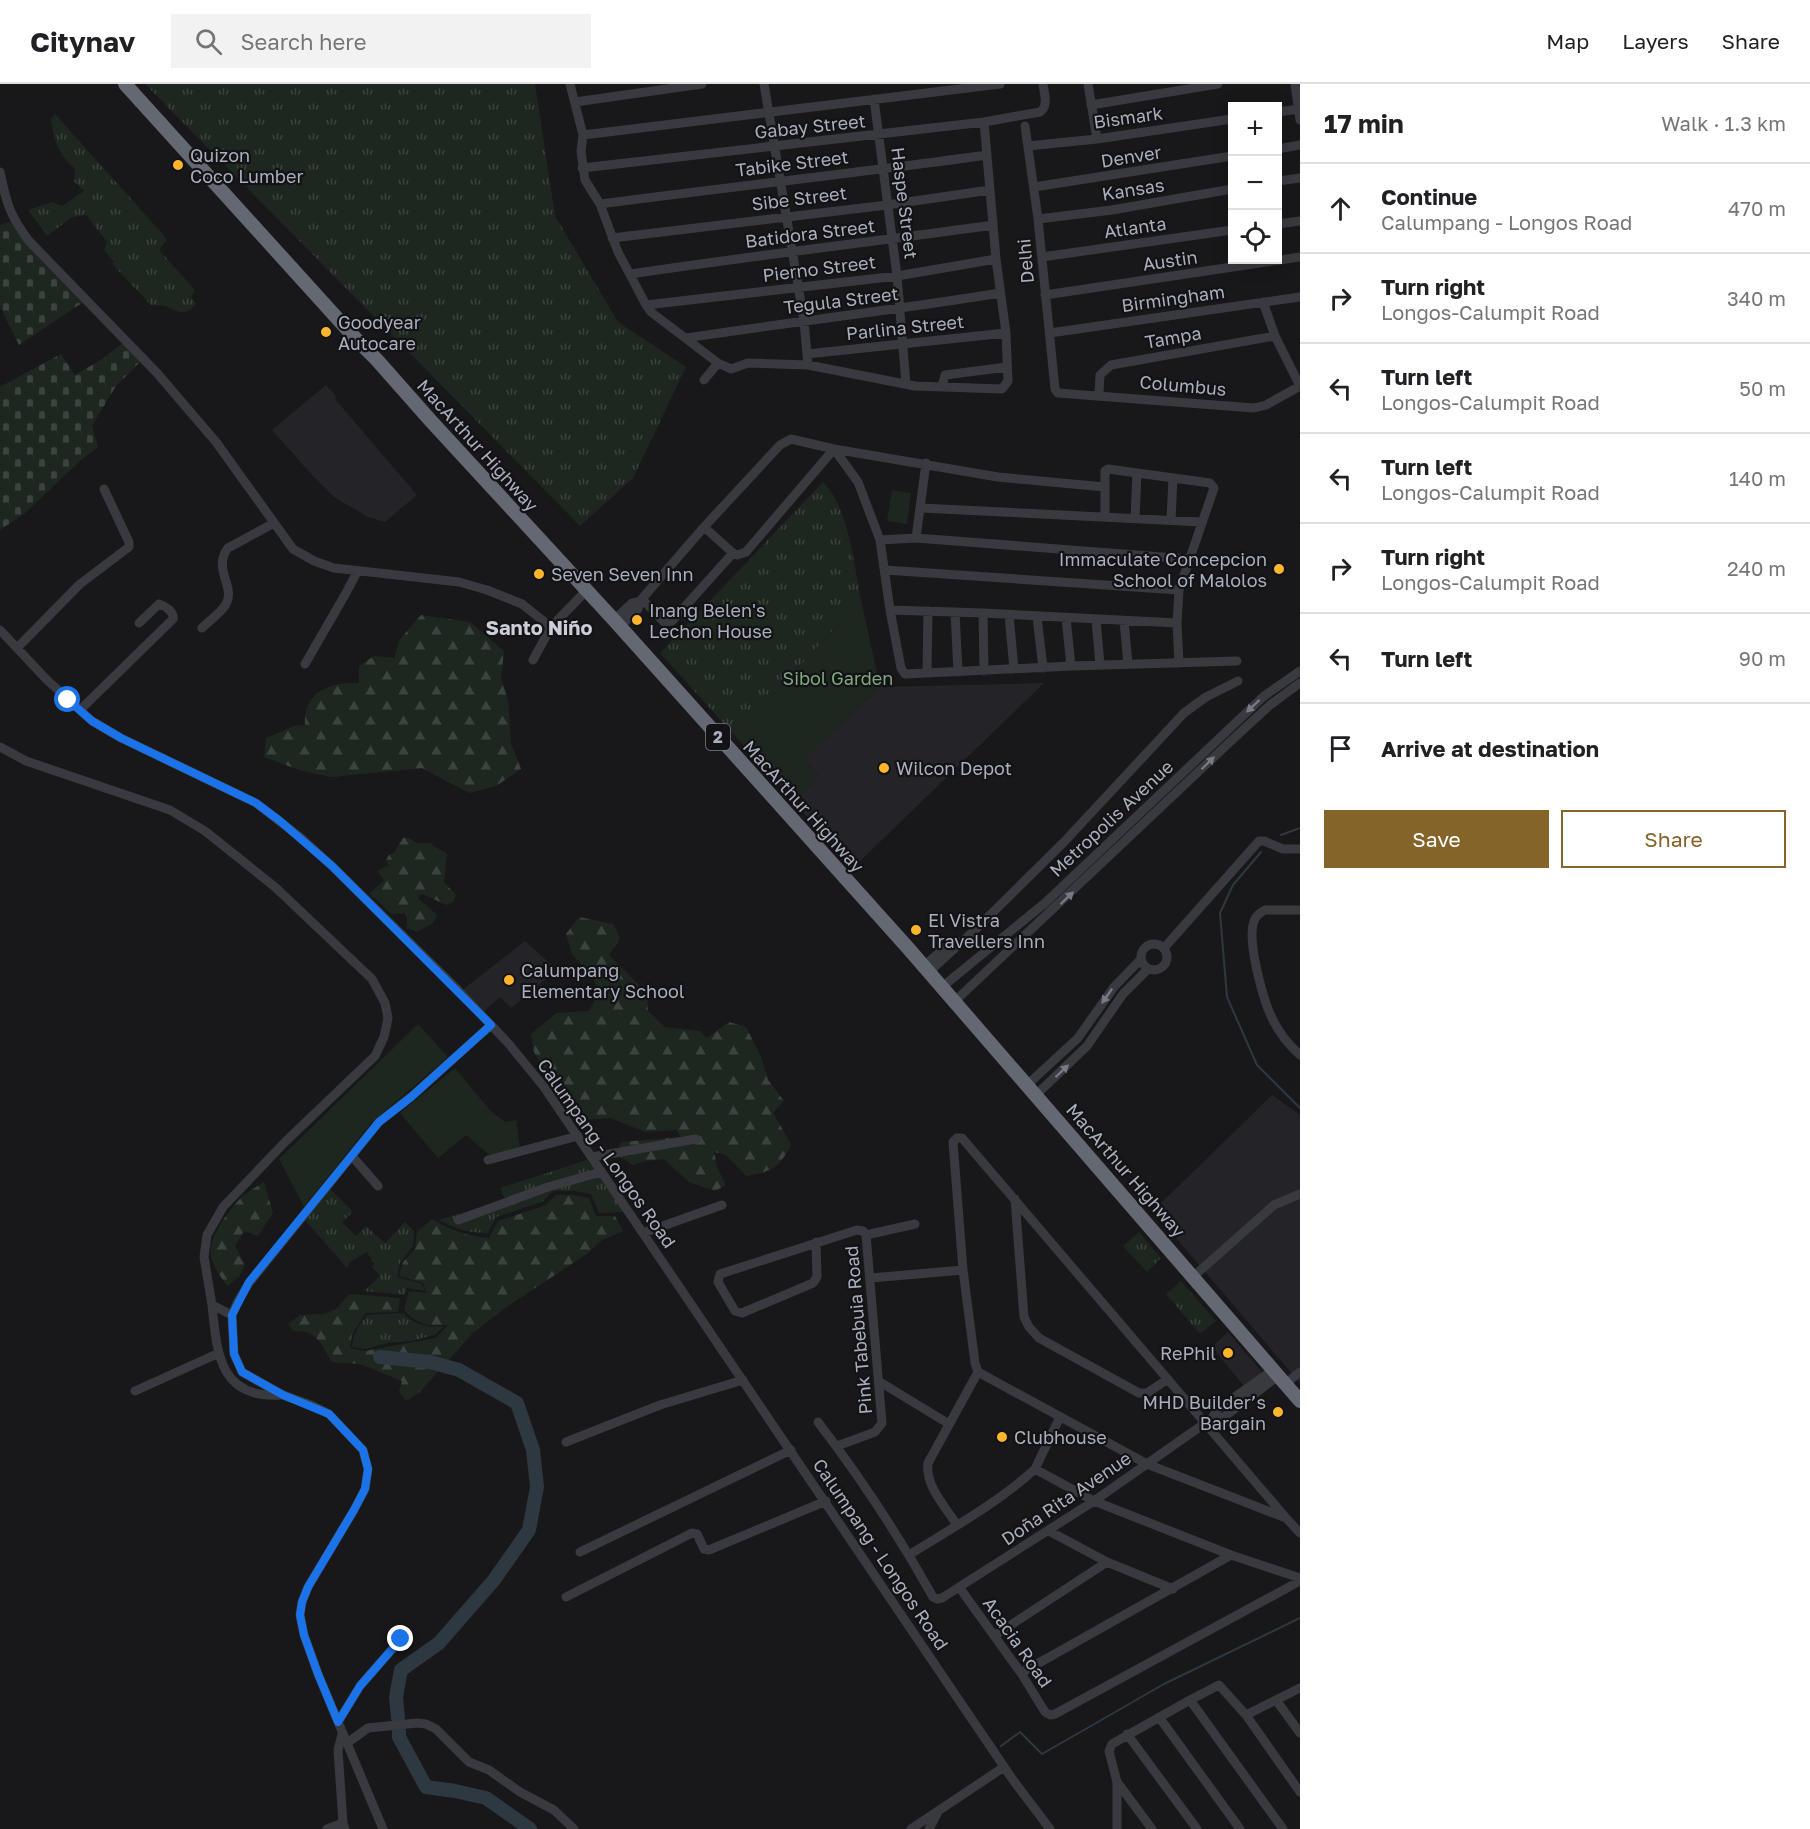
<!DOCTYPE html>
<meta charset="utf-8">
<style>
body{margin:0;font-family:"Golos Text",sans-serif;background:#f2f2f2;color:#202124}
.controls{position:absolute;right:18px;top:18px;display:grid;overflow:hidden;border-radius:0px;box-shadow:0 3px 15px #0003}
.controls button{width:54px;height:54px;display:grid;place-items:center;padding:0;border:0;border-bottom:2px solid #e0e0e0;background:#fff;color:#202124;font:30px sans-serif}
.stop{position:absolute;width:18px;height:18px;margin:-14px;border:4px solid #1a73e8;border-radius:50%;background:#fff}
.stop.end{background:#1a73e8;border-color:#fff;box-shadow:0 2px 6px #0008}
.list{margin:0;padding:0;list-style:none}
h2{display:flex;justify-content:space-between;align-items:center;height:78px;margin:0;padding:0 24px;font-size:26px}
h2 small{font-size:20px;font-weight:400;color:#757577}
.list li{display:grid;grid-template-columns:39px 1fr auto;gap:18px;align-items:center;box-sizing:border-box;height:90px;padding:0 24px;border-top:2px solid #e0e0e0}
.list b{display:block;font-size:22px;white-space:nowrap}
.list p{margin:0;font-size:20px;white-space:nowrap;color:#757577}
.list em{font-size:20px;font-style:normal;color:#757577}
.actions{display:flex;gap:12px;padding:18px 24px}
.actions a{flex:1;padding:14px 0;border:2px solid #846428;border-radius:0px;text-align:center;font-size:21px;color:#846428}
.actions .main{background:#846428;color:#fff}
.icon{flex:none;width:33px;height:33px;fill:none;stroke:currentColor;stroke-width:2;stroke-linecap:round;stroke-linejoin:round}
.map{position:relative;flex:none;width:1300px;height:1745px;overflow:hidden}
header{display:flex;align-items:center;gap:36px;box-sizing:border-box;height:84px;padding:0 30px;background:#fff;border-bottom:2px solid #e0e0e0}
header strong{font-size:28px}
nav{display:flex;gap:33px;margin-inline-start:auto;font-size:21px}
.search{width:420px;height:54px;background:#f2f2f2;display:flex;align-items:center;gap:15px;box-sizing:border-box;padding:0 21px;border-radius:0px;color:#757577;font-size:22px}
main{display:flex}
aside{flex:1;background:#fff}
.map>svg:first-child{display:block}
.built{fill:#242428}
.grass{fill:url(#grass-tufts)}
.forest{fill:url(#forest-firs)}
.cemetery{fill:url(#cemetery-stones)}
.garden{fill:#1d261f}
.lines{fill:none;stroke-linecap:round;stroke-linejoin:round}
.stream{stroke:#2d3840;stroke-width:2}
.river{stroke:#2d3840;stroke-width:14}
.minor{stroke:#393a40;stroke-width:9}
.highway{stroke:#646872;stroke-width:14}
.oneway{fill:#777a84}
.route{stroke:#1a73e8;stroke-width:8}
.poi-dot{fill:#ffb62c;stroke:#131316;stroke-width:2}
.labels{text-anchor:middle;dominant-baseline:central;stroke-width:4.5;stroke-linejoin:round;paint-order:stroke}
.shield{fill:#131316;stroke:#7c808a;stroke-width:1.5}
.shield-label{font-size:16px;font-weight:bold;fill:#a9afbc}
.street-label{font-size:18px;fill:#a9afbc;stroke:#131316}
.poi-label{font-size:18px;fill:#a9afbc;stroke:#131316;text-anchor:start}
.park-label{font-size:18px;fill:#7fa881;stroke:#131316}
.neighbourhood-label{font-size:20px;font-weight:bold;fill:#cbced7;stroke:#131316}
</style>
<header>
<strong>Citynav</strong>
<div class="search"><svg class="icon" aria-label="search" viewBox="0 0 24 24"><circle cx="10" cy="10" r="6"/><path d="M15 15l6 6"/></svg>Search here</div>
<nav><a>Map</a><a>Layers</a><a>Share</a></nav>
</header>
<main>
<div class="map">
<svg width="1300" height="1745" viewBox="0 0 1300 1745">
<defs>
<pattern id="grass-tufts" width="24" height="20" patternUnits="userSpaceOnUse" patternTransform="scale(1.5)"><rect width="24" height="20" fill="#1d261f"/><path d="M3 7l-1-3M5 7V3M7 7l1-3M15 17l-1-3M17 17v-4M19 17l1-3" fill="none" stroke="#3b433e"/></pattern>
<pattern id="forest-firs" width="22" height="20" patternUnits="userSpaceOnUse" patternTransform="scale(1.5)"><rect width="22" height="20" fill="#1d261f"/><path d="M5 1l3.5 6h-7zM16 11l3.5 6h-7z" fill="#3b433e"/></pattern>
<pattern id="cemetery-stones" width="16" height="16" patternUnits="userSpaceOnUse" patternTransform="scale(1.5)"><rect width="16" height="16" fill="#1d261f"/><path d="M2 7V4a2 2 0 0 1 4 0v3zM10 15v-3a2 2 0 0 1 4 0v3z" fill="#3b433e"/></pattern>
</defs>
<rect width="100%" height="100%" fill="#18181b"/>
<path class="built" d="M326,301L337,313L335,315L417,411L385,438L368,433L334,413L312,391L272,346Z
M1044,599L853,784L794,718L819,692L803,675L880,603Z
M525,857L557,886L511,924L500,913L482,929L461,907Z
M1272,1011L1300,1031V1299L1153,1127Z
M1228,1248L1263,1289L1244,1302L1212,1263Z"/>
<path class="grass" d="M145,0H535L555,132L618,238L686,283L633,394L580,442Z
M55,30L167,155L159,166L195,206L191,213L196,220C183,234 180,227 165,222C161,221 156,221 151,221L112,180L114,178L104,166L107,158L86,131L72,133L47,152L28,126L52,118L62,122L84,107L74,97L75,85C58,69 54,58 51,35Z
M823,398C849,424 854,481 861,516L735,652L660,569Z
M587,1076L624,1128L599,1129L591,1110L575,1107H553L542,1118L496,1133L488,1149C470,1149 454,1145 439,1136L505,1116L500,1104Z
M330,1105L353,1128L342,1138L356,1152L366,1142L385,1159L405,1138L414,1147L413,1162L400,1179L397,1193L422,1200L425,1207L407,1204L405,1211L364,1207L380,1192L372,1183L374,1180L367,1168L350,1178L347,1184L305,1136Z
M1139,1148L1161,1174L1147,1188L1123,1162Z
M1181,1197L1216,1237L1200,1250L1166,1210Z
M403,1229C414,1241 428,1244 444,1242L435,1251L411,1257L388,1259L365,1265L352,1263C354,1250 358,1242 367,1231Z"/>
<path class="forest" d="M421,531L470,538L504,567L501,594L508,616L511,659L521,685L496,702L469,709L422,684L331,693L302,687L264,673L266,654L294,642L305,641C303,607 330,598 359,599V582L374,572L394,574L400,555Z
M403,754H409L417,759H430C435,764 441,765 447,770L444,798L456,811L453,818L447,821L422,810L419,811V815L437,831L433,839L417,848L407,844V833L404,829L391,830L375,814L372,813L370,809L384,797L378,787L385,782L389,783L386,776L389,771L394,769Z
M579,833L613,840L620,854L609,871L647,909L648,927L665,943L700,947L707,954L729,938L746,943L761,973L768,996L784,1017L773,1029L791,1060C780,1084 771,1088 746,1092L726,1071L714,1068L717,1083L726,1101L715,1107L689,1098L664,1075L645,1077L633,1081L616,1070L621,1058L681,1053L676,1046L645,1048L611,1034L580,1036L554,1001L534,968L531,950L557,929L589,927L599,908L593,894L572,870L566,850Z
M264,1098L273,1129L258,1152L244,1147L235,1162L245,1180L239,1193L227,1202C221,1193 213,1183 211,1172C207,1154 231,1123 244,1111C250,1106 258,1102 264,1098Z
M556,1111H574L589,1114L596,1132H615L623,1147L602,1156L588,1169L505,1224L473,1249L419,1309L406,1317L399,1308L402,1297L360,1280L332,1278C320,1259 318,1246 293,1247L288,1240L300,1231L324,1230L336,1225L349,1210L400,1214L398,1228L366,1229L352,1250L350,1264L365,1267L436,1254L448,1241C429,1242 417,1241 404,1226L409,1207L427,1209L423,1199L399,1192L403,1178L415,1165L417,1148L432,1135C450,1146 467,1152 489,1154L498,1137L546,1121Z"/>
<path class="cemetery" d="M10,138L85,217L19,261L0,223V141Z
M124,258L141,277L116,302L92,342L98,363L81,376L24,430L0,446V303L61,270L75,291L104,274Z"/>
<path class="garden" d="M892,406L911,409L907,440L887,437Z
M861,516L880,603L803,675L819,692L794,718L735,652Z
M418,940L448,973L371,1039L304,1123L279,1075Z
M455,984L491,1027L505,1038L516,1036L520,1064L492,1073L466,1051L438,1074L400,1029Z"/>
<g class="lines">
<path class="stream" d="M1281,751L1300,744
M1261,768L1233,801L1220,829L1227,913L1257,981L1300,1024
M1001,1662L1020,1648L1042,1670L1164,1600L1300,1534"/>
<path class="river" d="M380,1273L430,1278L459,1286L517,1319L533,1366L537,1403L529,1446L494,1496L439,1559L401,1586L396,1613L398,1634
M399,1647V1653L426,1703L455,1707L486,1714L530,1745"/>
<path class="minor" d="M570,0L583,51L581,67L585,96L600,120L618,168L646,221L651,228L718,279L731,285L748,279L808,281L915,302L1002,305L1008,297L1006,249L996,175L984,38
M764,0L804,237L808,281
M1088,0L1097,55
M1295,0L1300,36
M874,15L897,192L906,300
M575,18L702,0
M1091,21L1218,0
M1278,28L1299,25
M1025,42L1038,135L1055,305L1058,309L1254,324L1266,321L1300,302
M583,51L1000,0
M1028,62L1097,55L1232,35
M1278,65L1300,61
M582,84L984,38L1040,28C1049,22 1044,9 1043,0
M0,88C6,118 10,132 29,157L157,289L216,358L293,465L314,477L334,484L459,498L487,506L522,520L551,543
M1278,97L1300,94
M1034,103L1232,72
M600,120C729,103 858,89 987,71
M1038,135L1112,126L1232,105
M1278,140L1300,137
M612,154L887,121L990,106
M1042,173L1232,146
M630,190C751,172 872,158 993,141
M1045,211L1300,173
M1263,218L1275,252L1300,302
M646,221L897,192L996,175
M1050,249L1300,213
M686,254C791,238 896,226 1000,209
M807,270L1006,249
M704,296L718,279
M942,303L945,291L1007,283
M1099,310L1100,291L1111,281L1275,252
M834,365L858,398L880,456L890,526L901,584L905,590L1071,582L1237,577
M921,424L1202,438
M1105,433V387L1108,385L1210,399L1214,404L1179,506L1177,539L1179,579
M1135,434L1137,389
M1171,436L1173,394
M704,443L733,469
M916,454L926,379
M880,456L916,454L1188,475
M885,486L1179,506
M642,515L664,538L672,537L733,469L737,471L746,468L834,365
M890,526L983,529L1177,539
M955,528L958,588
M983,529L984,587
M1009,531L1014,585
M1037,533L1043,584
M1066,534L1071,582
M614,536L632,519L640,517
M1096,536L1100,581
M1124,537L1128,580
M620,543L638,525L640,517L704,443L780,361L791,355L834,365L998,393L1105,403
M202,544C210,536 221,529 226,520C236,503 212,485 228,464L274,439
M0,546L47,596L92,637L121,654L256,719L300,753L332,782L458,906L508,959L544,1003L1013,1696L1050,1745
M17,564L80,500L129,463V458L104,405
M533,576L551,543L586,507
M305,580L346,509L357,488
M927,588L928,527
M80,626L173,535C174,528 166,522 159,520L139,539
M0,663L26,677L170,726L205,747L275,803L372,895L385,919L388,934L384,953L375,972L285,1058L223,1123L207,1151L204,1173L212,1221L232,1231
M1300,826H1265C1261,828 1257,831 1255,835C1245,853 1264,920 1274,938C1280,950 1290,962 1300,971
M1141 873a13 13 0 1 1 26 0a13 13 0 1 1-26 0Z
M1164,864L1259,757H1264L1283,765H1300
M924,882L946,863L959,858
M929,888L977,844L1064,758L1184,629L1206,613L1238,597
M942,903L1045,819L1264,612L1300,587
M955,917L1232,656L1270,621L1300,599
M1027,1001L1078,954L1114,903L1141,875
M1036,1011L1087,962L1123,910L1148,885
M352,1072L378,1102
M592,1073L696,1055
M488,1076L578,1052
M1015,1115L1024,1233L1029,1243L1039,1254L1139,1309H1147L1168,1295
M458,1136L548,1103L601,1088
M643,1149L722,1121
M866,1151L915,1140
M816,1158L817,1193L813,1199L742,1229L735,1227L718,1198L720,1190L857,1146L863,1147L866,1151L882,1339L875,1348L837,1362
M1194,1192L1274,1121L1300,1110
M871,1194L963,1186
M212,1221C217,1269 219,1315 281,1311
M880,1298L949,1340
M1285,1300L1300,1288
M135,1307L219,1269
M1211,1335L1224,1333L1278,1292
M818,1338C860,1393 899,1452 933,1513L937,1515L942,1514L1094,1417L1211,1335L1218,1325L1273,1286
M566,1358L660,1321L743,1296
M1035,1385L1060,1333
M1286,1434L962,1054H957L953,1058L963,1186L975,1279L978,1288L1147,1380L1286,1434L1300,1449
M957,1441C945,1422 925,1402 928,1379L978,1288
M1049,1447L1107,1478L1173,1505
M580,1468L791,1366
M909,1471C952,1444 998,1419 1035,1385L1094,1417L1231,1471L1300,1494
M959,1503L1021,1589L1045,1628L1050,1631L1055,1630L1300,1497
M566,1513L692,1449L697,1450L704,1465L709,1466L826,1417
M994,1552L1107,1478
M1021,1589L1231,1471
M1190,1616L1283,1745
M1276,1616L1300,1649
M1246,1631L1300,1604
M1159,1633L1240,1745
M338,1638L360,1602L401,1555
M342,1650L338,1666L343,1739L345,1745
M1127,1650L1197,1745
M347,1659L368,1644L417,1639L426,1640L436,1645L469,1678L489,1686L520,1708L554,1726L574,1745
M1117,1698L1152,1745
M327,1745L343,1739
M383,1745L318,1590L304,1551L300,1531L302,1518L308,1503L354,1426L365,1405L368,1385L363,1366L329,1330L311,1321L283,1311L242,1288L234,1270L232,1231L238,1217L249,1199L379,1038L411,1013L491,941
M911,1745L1004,1683
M929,1745L937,1730
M1117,1745V1698L1109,1667L1112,1660L1190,1616L1219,1601L1246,1631L1300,1708"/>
<path class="highway" d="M125,0L356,255L377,276L430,336L614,536L908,864L1300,1317"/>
</g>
<defs><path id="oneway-solid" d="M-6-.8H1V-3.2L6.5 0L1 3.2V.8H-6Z" transform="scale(1.5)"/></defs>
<g class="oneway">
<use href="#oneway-solid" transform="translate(1253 622) rotate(137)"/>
<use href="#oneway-solid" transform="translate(1208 679) rotate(-44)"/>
<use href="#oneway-solid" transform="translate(1067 814) rotate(-44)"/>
<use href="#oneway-solid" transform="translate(1107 912) rotate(125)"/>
<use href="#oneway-solid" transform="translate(1062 987) rotate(-44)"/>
</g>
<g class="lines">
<path class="route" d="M68,616L92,637L121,654L256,719L280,737L332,782L491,941L411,1013L379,1038L249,1198L232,1231L234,1270L242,1288L283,1311L329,1330L363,1366L368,1385L365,1405L354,1426L308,1503L302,1518L300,1531L304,1551L318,1590L338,1638L360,1602L401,1555"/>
</g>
<g class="poi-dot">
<circle cx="178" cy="81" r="6"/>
<circle cx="326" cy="248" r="6"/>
<circle cx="1279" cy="485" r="6"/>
<circle cx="539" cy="490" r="6"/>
<circle cx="637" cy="536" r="6"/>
<circle cx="884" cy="684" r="6"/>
<circle cx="916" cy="846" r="6"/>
<circle cx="509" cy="896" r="6"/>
<circle cx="1228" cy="1269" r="6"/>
<circle cx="1278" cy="1328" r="6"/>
<circle cx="1002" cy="1353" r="6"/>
</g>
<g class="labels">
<rect class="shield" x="706" y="640" width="24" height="26" rx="4.5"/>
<g class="shield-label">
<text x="718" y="653">2</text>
</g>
<g class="street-label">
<text transform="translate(1128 33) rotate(-8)">Bismark</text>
<text transform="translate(810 42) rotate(-6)">Gabay Street</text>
<text transform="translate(1131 72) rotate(-9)">Denver</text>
<text transform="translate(792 79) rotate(-7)">Tabike Street</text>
<text transform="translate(1133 105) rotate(-9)">Kansas</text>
<text transform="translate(799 114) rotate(-7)">Sibe Street</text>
<text transform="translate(905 119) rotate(83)">Haspe Street</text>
<text transform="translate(1135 143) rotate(-8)">Atlanta</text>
<text transform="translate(810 149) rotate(-7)">Batidora Street</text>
<text transform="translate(1170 176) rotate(-8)">Austin</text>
<text transform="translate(1025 177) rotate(-95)">Delhi</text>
<text transform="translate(819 184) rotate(-7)">Pierno Street</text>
<text transform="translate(1173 214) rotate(-8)">Birmingham</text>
<text transform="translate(841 216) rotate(-7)">Tegula Street</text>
<text transform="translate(905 243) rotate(-6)">Parlina Street</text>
<text transform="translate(1173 253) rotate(-10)">Tampa</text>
<text transform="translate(1183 301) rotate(5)">Columbus</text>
<text transform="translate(478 361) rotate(48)">MacArthur Highway</text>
<text transform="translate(804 722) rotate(48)">MacArthur Highway</text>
<text transform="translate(1111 734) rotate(-43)">Metropolis Avenue</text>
<text transform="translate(607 1069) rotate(55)">Calumpang - Longos Road</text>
<text transform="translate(1126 1086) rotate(49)">MacArthur Highway</text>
<text transform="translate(858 1246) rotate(-95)">Pink Tabebuia Road</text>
<text transform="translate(1066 1414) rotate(-34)">Doña Rita Avenue</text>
<text transform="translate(881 1470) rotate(56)">Calumpang - Longos Road</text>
<text transform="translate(1018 1558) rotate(55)">Acacia Road</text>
</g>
<g class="poi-label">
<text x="190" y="71">Quizon<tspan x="190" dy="21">Coco Lumber</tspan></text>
<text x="338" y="238">Goodyear<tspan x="338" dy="21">Autocare</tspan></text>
<text x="1267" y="475" text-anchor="end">Immaculate Concepcion<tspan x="1267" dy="21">School of Malolos</tspan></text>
<text x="551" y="490">Seven Seven Inn</text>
<text x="649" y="526">Inang Belen's<tspan x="649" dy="21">Lechon House</tspan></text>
<text x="896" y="684">Wilcon Depot</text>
<text x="928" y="836">El Vistra<tspan x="928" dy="21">Travellers Inn</tspan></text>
<text x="521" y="886">Calumpang<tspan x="521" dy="21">Elementary School</tspan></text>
<text x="1216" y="1269" text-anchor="end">RePhil</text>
<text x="1266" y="1318" text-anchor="end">MHD Builder’s<tspan x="1266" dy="21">Bargain</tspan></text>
<text x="1014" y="1353">Clubhouse</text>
</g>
<g class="park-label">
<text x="838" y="594">Sibol Garden</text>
</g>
<g class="neighbourhood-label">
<text x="539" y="543">Santo Niño</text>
</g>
</g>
</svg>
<div class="controls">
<button>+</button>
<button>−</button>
<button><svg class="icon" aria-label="locate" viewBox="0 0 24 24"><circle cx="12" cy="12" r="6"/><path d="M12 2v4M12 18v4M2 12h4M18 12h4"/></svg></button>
</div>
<div class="stop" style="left:68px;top:616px"></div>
<div class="stop end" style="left:401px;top:1555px"></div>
</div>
<aside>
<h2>17 min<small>Walk · 1.3 km</small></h2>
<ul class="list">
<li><svg class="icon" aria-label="ahead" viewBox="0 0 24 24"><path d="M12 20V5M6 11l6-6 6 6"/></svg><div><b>Continue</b><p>Calumpang - Longos Road</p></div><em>470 m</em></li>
<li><svg class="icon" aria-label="right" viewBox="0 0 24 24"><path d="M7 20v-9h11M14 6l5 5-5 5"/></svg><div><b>Turn right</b><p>Longos-Calumpit Road</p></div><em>340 m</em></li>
<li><svg class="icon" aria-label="left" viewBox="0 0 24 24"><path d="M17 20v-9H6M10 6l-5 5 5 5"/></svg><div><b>Turn left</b><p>Longos-Calumpit Road</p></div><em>50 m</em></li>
<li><svg class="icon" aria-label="left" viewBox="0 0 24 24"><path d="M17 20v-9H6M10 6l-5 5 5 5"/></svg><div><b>Turn left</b><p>Longos-Calumpit Road</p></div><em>140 m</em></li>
<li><svg class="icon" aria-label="right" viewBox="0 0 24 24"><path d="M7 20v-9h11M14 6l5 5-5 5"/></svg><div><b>Turn right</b><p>Longos-Calumpit Road</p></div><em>240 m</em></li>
<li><svg class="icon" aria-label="left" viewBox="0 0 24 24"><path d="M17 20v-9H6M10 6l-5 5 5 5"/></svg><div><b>Turn left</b></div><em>90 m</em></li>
<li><svg class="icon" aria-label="arrive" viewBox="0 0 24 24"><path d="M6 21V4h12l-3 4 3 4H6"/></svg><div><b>Arrive at destination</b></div></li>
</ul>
<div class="actions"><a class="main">Save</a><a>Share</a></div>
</aside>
</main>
